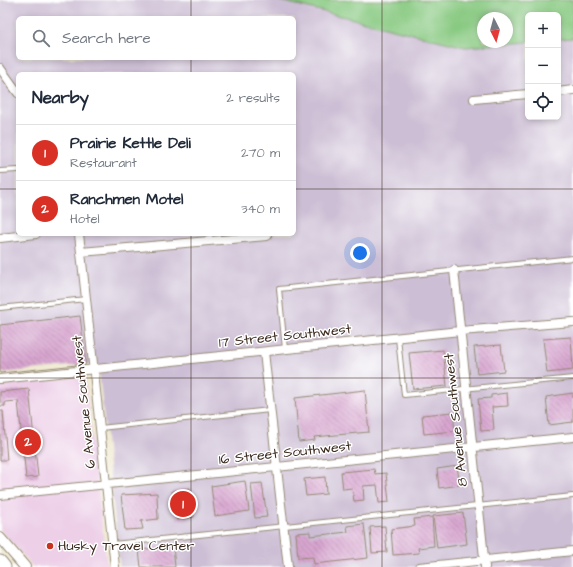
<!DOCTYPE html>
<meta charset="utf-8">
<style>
body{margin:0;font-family:"Architects Daughter",sans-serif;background:#f2f2f3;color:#1f2937}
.controls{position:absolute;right:12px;top:12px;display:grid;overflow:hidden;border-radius:6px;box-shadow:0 2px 6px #0003}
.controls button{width:36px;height:36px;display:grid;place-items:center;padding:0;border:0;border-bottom:1px solid #e0e1e3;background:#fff;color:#1f2937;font:20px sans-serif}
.compass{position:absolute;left:477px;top:12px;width:36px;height:36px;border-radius:50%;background:#fff;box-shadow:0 2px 6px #0003;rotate:174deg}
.you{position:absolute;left:360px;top:253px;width:14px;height:14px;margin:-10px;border:3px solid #fff;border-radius:50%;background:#1a73e8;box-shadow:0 0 0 6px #1a73e833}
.badge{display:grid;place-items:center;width:26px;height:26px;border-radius:50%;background:#d93025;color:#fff;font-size:13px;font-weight:700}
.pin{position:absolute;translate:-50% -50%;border:2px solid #fff;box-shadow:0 1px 4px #0006}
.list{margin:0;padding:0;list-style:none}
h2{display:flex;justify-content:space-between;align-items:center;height:52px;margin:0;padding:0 16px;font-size:17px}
h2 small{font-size:13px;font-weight:400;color:#747a83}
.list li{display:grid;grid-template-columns:26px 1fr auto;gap:12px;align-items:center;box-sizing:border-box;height:56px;padding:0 16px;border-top:1px solid #e0e1e3}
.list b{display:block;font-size:15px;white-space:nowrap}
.list p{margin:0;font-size:13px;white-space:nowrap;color:#747a83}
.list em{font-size:13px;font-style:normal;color:#747a83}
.icon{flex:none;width:22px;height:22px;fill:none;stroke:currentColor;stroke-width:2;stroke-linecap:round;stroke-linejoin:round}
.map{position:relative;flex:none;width:573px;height:567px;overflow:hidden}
.search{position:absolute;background:#fff;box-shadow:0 2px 6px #0003;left:16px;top:16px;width:280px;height:44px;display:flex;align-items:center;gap:10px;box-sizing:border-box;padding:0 14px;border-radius:6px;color:#747a83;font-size:15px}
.panel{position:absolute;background:#fff;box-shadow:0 2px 6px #0003;left:16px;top:72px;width:280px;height:164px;border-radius:6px}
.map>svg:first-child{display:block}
.built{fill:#edd0e8}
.industrial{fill:#ccbed4;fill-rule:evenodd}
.grass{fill:#88c981;stroke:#627a50;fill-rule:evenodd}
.building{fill:url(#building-back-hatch)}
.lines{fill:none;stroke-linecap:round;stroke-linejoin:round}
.service-casing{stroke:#968a78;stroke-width:6}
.minor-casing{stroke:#968a78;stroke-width:10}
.tertiary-casing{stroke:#968a78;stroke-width:12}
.trunk-casing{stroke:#968a78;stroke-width:15}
.service{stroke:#fff;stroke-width:4}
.minor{stroke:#fff;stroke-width:8}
.tertiary{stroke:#fff;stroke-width:10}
.trunk{stroke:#fff;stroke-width:13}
.grid{fill:none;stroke:#3b2a1e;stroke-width:1;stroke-opacity:0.55}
.poi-dot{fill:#c8321e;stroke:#fff;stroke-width:1.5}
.labels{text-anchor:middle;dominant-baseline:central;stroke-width:3;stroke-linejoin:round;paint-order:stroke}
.street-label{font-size:14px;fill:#3b2a1e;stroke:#fff}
.poi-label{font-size:14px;fill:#3b2a1e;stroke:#fff;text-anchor:start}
</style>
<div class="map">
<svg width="573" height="567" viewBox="0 0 573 567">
<defs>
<pattern id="building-back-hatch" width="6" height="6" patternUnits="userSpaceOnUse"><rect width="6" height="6" fill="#d8a6d0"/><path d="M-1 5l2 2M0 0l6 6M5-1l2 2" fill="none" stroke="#b087a8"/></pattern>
</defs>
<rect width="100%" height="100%" fill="#fff"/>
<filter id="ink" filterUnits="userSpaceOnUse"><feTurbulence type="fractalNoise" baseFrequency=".025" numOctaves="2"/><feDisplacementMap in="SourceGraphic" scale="8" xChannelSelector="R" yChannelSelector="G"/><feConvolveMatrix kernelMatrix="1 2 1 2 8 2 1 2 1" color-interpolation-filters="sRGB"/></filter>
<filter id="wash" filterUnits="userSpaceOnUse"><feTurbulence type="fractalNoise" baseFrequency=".012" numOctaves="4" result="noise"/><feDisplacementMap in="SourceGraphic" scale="16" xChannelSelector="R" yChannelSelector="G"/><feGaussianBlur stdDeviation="0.9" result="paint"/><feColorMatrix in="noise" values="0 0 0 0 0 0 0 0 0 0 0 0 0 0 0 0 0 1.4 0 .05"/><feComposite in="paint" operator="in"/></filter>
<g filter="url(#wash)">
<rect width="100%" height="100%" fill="#f0ead2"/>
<path class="built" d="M85,376L107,567H33L0,529V385Z"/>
<path class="industrial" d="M0,0H277L465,47L528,42V117H558V39L573,38V567H120L98,363L0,373ZM18,18H294V58H18ZM18,74H294V234H18Z"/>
<path class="grass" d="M277,0H573V38L558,39V15H528V42L465,47ZM483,18H507V42H483Z"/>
<g id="blocks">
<path class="building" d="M80,316L86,364L0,373V325Z
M571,337L573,370L547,373L543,339Z
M501,345L504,371L477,374L474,347Z
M443,350L447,386L413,389L409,353Z
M29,389L38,477L26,478L18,401L5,402V406H0V392Z
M365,390L369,432L314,437L315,440L299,442L295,398Z
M507,393L508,406L492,407L494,430L481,431L478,399L491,398V395Z
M573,393V422L549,425L546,397Z
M0,411H3L7,460H0Z
M453,412L455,431L424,434L422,415Z
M457,466L460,485L439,488L437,469Z
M374,469L375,474L386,473L389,502L379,503L377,485L363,486L364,500L354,501L352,488L343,489L341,472Z
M325,477L326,494L306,496L304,479Z
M245,481L249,511L215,516L211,486Z
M262,483L267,517L255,518L251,484Z
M190,488L194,517L177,520L172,491Z
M157,493L158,519L141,521L143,529L125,530L121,495Z
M463,513L467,544L437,548L433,516Z
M432,517L434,546L418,548L419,553L393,555L391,529L415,526L414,519Z
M364,524L368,558L314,564L313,557L298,558L296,533L310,532V536L348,532L347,526Z
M385,526L387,552L372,553L370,527Z
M173,546L175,567H141L139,550Z"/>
</g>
</g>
<g filter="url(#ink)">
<use href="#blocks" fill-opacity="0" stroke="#968a78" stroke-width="1"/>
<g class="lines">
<g class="service-casing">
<path id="service" d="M0,171L18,170
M0,308L86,299
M398,338L404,395L573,378
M285,349L279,289L573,258
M100,428L270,410
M113,544L573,496"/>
</g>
<g class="minor-casing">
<path id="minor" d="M0,68L18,93
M558,92L573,90
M474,99L528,94
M79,234L115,567
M0,238L36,234
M81,252L267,236
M454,270L485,567
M264,352L288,567
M0,379L460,331L573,322
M0,495L573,437
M419,567L573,551"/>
</g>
<g class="tertiary-casing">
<path id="tertiary" d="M0,538L25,567"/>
</g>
<g class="trunk-casing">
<path id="trunk" d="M0,562L4,567"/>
</g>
<use href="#service" class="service"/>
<use href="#minor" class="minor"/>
<use href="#tertiary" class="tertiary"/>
<use href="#trunk" class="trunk"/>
</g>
</g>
<path class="grid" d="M191,0V18M382,0V567M191,58V74M0,189H18M294,189H573M191,234V567M0,378H573"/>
<circle class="poi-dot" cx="50" cy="546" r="4"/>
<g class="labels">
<g class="street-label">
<text transform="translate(285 336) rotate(-6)">17 Street Southwest</text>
<text transform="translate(84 402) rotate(-96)">6 Avenue Southwest</text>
<text transform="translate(456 420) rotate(-96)">8 Avenue Southwest</text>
<text transform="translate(285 453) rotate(-6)">16 Street Southwest</text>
</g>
<g class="poi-label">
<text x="58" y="546">Husky Travel Center</text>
</g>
</g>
</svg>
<div class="controls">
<button>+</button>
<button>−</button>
<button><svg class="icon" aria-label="locate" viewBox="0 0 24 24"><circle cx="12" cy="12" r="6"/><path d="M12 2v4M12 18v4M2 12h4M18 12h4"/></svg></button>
</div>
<svg class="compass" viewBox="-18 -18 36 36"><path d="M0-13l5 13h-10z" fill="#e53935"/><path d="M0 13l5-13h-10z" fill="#747a83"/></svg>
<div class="you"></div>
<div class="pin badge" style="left:183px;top:504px">1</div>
<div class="pin badge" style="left:28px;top:442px">2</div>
<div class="search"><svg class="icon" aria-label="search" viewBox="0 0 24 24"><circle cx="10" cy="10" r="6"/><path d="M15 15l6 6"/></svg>Search here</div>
<section class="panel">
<h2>Nearby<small>2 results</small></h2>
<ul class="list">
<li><span class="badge">1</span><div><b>Prairie Kettle Deli</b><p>Restaurant</p></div><em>270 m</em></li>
<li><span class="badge">2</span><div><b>Ranchmen Motel</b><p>Hotel</p></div><em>340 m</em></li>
</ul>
</section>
</div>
